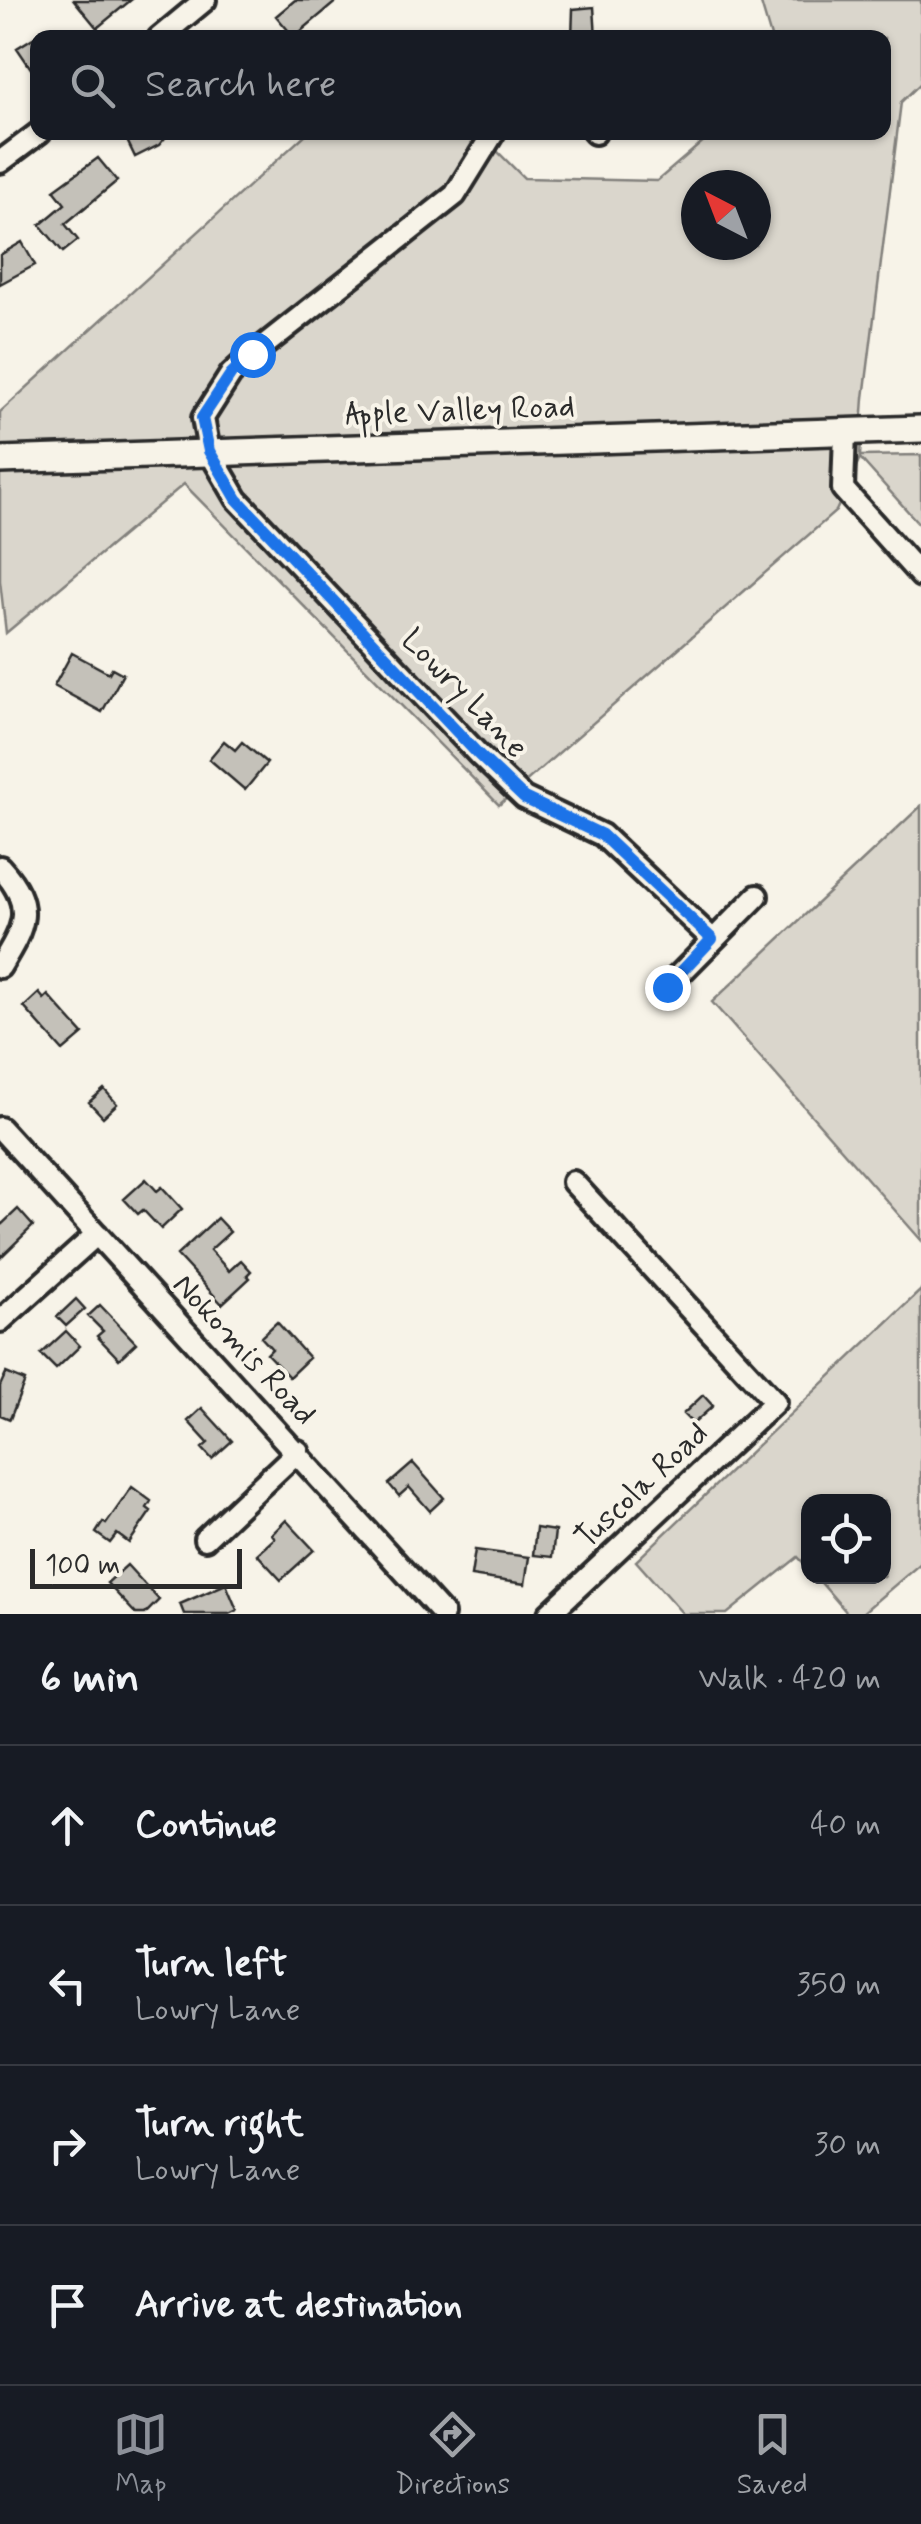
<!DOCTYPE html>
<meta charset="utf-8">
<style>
body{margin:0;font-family:Mynerve,sans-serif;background:#242831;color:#f1f3f6}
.controls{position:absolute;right:30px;bottom:30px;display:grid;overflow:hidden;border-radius:20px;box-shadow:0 2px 8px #0004}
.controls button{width:90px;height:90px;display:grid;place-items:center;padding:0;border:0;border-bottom:2px solid #363941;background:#171b24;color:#f1f3f6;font:50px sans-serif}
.compass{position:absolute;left:681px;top:170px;width:90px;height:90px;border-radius:50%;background:#171b24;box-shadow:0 2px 8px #0004;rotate:318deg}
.scale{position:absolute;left:30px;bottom:25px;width:212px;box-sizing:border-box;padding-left:10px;border:5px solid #2b2b2b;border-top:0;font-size:28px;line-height:35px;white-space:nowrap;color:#2b2b2b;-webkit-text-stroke:8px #f7f3e8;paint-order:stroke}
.stop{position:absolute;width:30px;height:30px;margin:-22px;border:8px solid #1a73e8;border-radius:50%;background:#fff}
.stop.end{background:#1a73e8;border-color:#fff;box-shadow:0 2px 10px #0008}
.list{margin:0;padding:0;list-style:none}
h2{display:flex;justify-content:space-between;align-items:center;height:130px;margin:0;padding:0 40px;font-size:42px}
h2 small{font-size:32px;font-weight:400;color:#9ea1a6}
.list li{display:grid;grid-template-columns:65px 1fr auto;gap:30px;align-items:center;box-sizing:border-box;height:160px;padding:0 40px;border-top:2px solid #363941}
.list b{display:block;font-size:38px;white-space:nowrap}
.list p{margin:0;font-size:32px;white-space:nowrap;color:#9ea1a6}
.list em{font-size:32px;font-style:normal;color:#9ea1a6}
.icon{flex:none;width:55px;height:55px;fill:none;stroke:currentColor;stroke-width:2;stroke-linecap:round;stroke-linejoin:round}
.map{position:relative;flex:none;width:921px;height:1614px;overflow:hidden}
.search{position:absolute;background:#171b24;box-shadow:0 2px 8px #0004;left:30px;right:30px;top:30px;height:110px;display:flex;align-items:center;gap:25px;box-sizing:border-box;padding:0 35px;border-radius:20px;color:#9ea1a6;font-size:38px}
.sheet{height:770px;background:#171b24}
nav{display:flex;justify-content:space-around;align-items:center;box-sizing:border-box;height:140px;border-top:2px solid #363941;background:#171b24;font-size:28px;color:#9ea1a6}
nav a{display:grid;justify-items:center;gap:5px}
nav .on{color:#8c9099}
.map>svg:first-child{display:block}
.green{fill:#dad6cc;stroke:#82807c;stroke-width:2.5;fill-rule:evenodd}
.building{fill:#c4c1b9;stroke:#2b2b2b;stroke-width:2.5}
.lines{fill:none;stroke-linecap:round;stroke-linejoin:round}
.minor-casing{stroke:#2b2b2b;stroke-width:28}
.major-casing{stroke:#2b2b2b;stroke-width:32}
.minor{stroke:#f7f3e8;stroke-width:20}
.major{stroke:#f7f3e8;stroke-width:25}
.route{stroke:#1a73e8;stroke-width:12}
.labels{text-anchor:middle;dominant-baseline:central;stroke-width:8;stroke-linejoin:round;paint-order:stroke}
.street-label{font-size:32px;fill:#2b2b2b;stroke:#f7f3e8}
</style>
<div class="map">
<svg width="921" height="1614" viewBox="0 0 921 1614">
<rect width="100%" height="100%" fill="#f7f3e8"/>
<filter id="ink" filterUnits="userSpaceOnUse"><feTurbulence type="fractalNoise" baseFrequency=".01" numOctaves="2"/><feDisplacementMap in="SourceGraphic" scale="20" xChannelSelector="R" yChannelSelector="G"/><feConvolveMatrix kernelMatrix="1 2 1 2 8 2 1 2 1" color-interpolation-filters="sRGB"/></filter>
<g filter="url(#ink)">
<path class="green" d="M760,0H921V83L901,102L864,398L860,456L921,455V526L860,458L836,511L499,805L184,484L6,633L0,581V412L307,133H479L524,178L657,181L713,133L884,132V38L771,37ZM696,185H756V245H696Z
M921,806V1240L712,1002Z
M921,1290V1563L861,1614H848L816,1577L884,1576V1502H808V1568L798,1557L727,1614H683L636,1561Z"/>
<path class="building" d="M74,0H131L97,28Z
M295,0H338L294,37L276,16Z
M594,7L596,38H572L573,9Z
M38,35V79L17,48Z
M123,132H170L159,145L135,157Z
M98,158L117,181L65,224L78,240L63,252L40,225L65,204L54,190Z
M22,242L35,265L0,284V255Z
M72,653L109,673L112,668L123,674L102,712L54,686Z
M224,741L235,750L242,742L267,763L245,790L209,759Z
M39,993L44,999L48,995L83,1034L63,1051L24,1007Z
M104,1089L117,1104L103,1117L89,1102Z
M146,1179L157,1191L162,1187L182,1209L161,1229L143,1210L138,1214L124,1199Z
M18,1209L33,1226L0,1258V1226Z
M217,1218L230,1232L210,1250L229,1271L241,1260L251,1271L247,1275L250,1278L222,1304L177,1255Z
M76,1299L85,1309L66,1326L57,1317Z
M100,1305L136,1343L119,1359L97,1336L103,1331L88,1316Z
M277,1322L309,1358L289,1377L267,1354L272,1349L261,1337Z
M66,1331L80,1346L56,1369L41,1354Z
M6,1373L25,1381L10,1419L0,1415V1386Z
M703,1395L713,1406L693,1424L683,1414Z
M202,1408L232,1441L212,1459L202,1448L208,1443L188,1421Z
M413,1463L444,1498L430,1511L409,1487L399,1496L389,1484Z
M132,1487L151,1501L147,1508L151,1511L129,1543L117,1534L110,1543L96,1533L103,1522L106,1524Z
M286,1520L314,1550L281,1580L257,1554L275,1538L272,1534Z
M536,1528L555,1531L552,1557L533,1555Z
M475,1550L529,1557L525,1584L471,1576Z
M127,1565L159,1600L145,1614H136L107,1583Z
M226,1584L237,1610L229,1614H184L180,1604Z"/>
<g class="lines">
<g class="minor-casing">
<path id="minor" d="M159,38L205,0
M494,132L455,195L252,355L231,374L203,418L209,451L237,499L478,754L524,798L602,835L712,939
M594,132L595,133
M0,162L40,132
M845,432L843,489L921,576
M0,867C36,907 25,926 0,967
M667,987L757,896
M0,1128L443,1614
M0,1321L97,1234
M205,1539L298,1451
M549,1614L775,1402L573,1182"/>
</g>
<g class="major-casing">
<path id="major" d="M0,460L921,429"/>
</g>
<use href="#minor" class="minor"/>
<use href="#major" class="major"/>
</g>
</g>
<g class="lines" filter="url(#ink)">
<path class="route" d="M252,354L231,374L202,418L209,451L237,499L478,754L524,798L602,835L712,939L667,987"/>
</g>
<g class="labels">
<g class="street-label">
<text transform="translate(460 411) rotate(-2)">Apple Valley Road</text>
<text transform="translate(464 694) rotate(46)">Lowry Lane</text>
<text transform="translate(244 1350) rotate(47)">Nokomis Road</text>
<text transform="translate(642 1486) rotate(-43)">Tuscola Road</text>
</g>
</g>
</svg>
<div class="controls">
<button><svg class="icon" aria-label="locate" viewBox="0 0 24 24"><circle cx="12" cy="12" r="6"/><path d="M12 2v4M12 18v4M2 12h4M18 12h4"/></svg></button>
</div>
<svg class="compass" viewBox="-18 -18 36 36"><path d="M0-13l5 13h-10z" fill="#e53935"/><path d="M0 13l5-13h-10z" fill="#9ea1a6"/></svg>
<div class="scale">100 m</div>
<div class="stop" style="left:252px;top:354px"></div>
<div class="stop end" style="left:667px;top:987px"></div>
<div class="search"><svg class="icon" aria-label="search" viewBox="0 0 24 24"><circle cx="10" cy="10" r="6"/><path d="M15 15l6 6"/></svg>Search here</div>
</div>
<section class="sheet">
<h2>6 min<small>Walk · 420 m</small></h2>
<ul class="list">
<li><svg class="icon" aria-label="ahead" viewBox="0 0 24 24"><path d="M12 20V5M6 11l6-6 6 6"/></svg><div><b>Continue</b></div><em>40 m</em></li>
<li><svg class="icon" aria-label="left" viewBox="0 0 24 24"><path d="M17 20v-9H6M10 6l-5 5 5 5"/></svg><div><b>Turn left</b><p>Lowry Lane</p></div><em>350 m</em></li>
<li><svg class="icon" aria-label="right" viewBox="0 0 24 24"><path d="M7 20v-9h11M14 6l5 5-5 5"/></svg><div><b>Turn right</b><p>Lowry Lane</p></div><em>30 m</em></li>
<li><svg class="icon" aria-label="arrive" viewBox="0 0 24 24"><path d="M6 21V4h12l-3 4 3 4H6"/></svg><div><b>Arrive at destination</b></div></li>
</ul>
</section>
<nav>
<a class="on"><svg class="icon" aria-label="map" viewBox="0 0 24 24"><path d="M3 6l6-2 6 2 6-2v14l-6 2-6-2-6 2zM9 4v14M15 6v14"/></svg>Map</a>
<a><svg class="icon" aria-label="directions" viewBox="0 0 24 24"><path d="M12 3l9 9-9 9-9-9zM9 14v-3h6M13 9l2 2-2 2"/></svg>Directions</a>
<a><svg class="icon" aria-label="saved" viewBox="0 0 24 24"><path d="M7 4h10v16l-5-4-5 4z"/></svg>Saved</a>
</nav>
